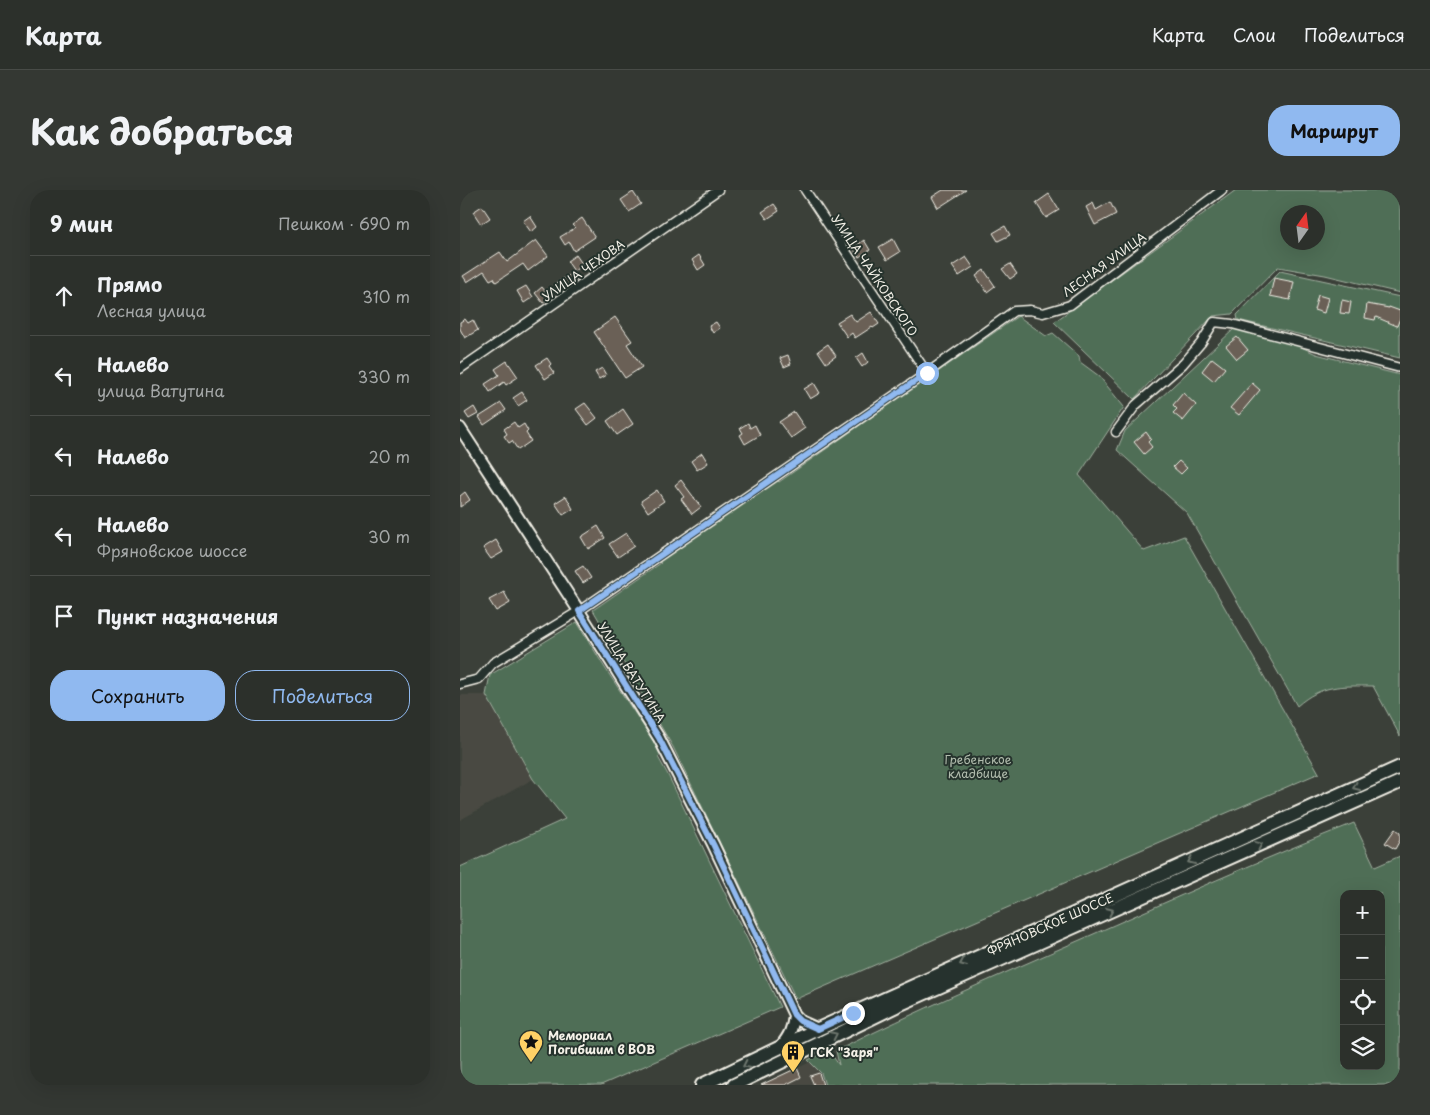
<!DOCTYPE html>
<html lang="ru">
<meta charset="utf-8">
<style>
body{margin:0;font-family:"Playpen Sans",sans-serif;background:#343833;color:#f1f3f6}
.controls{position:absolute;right:15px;bottom:15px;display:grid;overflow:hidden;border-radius:10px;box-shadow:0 5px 20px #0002}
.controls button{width:45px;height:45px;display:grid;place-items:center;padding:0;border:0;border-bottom:1px solid #484b47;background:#2c302b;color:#f1f3f6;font:25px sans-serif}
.compass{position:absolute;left:820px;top:15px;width:45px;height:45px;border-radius:50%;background:#2c302b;box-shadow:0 5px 20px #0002;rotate:14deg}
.stop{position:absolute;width:15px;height:15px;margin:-11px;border:4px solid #90b9f0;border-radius:50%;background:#fff}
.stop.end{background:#90b9f0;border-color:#fff;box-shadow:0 1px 5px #0008}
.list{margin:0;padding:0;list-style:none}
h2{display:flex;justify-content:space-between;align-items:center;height:65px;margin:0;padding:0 20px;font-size:21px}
h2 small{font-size:16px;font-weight:400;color:#a6a9a9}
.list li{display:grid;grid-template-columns:32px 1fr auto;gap:15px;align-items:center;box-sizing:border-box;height:80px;padding:0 20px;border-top:1px solid #484b47}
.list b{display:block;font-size:19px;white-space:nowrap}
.list p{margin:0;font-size:16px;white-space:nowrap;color:#a6a9a9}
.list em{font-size:16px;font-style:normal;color:#a6a9a9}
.actions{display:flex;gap:10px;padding:15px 20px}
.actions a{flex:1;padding:11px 0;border:1px solid #90b9f0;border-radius:20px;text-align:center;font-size:18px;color:#90b9f0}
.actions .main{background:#90b9f0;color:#111}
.icon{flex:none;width:28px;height:28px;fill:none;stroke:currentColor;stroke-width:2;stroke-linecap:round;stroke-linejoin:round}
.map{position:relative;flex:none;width:940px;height:895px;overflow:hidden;border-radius:20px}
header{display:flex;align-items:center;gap:30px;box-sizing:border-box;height:70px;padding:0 25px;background:#2c302b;border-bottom:1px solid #484b47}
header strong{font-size:24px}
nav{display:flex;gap:28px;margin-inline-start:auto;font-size:18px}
.intro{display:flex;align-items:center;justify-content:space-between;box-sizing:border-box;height:120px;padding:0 30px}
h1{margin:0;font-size:35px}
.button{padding:12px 22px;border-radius:20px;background:#90b9f0;color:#111;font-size:18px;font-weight:700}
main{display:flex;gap:30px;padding:0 30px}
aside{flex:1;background:#2c302b;border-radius:20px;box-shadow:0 5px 20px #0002}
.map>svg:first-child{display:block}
.built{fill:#494a42}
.green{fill:#4f6e57;stroke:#a2b0a0;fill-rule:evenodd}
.building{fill:#6b6056;stroke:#f4f1e8}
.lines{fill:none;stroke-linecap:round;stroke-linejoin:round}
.minor-casing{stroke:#f4f1e8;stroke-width:11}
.tertiary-casing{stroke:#f4f1e8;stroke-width:14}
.primary-casing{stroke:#f4f1e8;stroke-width:16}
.minor{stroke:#26332d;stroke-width:8}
.tertiary{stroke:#26332d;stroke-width:10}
.primary{stroke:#26332d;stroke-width:12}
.oneway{stroke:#6e766e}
.route{stroke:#90b9f0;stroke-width:6}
.labels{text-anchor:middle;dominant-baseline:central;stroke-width:4;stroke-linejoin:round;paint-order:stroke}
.street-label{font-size:12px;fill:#f4f1e8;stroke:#26332d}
.park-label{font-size:12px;fill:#b2bdae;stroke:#26332d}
.poi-label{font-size:12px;font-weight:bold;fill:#f4f1e8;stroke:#26332d;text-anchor:start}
</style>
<header>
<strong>Карта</strong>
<nav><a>Карта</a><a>Слои</a><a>Поделиться</a></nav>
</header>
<div class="intro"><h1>Как добраться</h1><a class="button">Маршрут</a></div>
<main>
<aside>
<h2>9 мин<small>Пешком · 690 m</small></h2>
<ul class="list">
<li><svg class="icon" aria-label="ahead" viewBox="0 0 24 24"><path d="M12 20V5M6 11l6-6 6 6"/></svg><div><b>Прямо</b><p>Лесная улица</p></div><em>310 m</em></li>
<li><svg class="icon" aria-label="left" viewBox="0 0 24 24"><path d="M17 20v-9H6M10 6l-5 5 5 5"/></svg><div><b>Налево</b><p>улица Ватутина</p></div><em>330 m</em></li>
<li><svg class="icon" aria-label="left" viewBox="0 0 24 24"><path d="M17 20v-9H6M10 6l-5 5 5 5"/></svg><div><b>Налево</b></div><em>20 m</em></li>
<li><svg class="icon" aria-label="left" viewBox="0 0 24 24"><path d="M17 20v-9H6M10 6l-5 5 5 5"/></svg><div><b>Налево</b><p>Фряновское шоссе</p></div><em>30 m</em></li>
<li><svg class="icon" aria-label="arrive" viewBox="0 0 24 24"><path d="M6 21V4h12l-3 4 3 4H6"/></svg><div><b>Пункт назначения</b></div></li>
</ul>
<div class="actions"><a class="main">Сохранить</a><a>Поделиться</a></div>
</aside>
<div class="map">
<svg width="940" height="895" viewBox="0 0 940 895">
<rect width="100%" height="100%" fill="#3b4039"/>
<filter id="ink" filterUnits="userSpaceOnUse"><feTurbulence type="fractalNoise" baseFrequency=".02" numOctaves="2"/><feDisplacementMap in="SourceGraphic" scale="10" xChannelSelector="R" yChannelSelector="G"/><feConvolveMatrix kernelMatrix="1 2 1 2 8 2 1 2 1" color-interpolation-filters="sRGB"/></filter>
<g filter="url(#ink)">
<path class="built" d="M0,505H26L73,589L0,630Z
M355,870L363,895H301Z"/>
<path class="green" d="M776,0H940V103L865,85L818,77L772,124L753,126L674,209L594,132ZM828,22H858V52H828Z
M820,81L940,107V168L778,130L777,125Z
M558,126L586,146L593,143L619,166L620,172L639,186L664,217L619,285L684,361L724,346L859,583L336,809L213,557L133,420L201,373L199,372L202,368L317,290L319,292L443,205L445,201L464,187L466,190Z
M774,139L837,155L856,164L940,185V546L913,496C881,496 862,494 837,516L727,323L657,260L665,241Z
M117,432L145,478L202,564L198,567L207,583L320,817L141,895H0V677L105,629L73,589L26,505L30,485Z
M894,633L915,677L940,666V895H365L361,883L348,870L369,861L379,875L376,861C456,821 538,786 620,750C711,710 802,669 894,633ZM884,704H921V876H884Z"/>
<path class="building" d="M483,0H506L478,18L472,7Z
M173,2L181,14L169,22L161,10Z
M589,4L599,20L586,28L576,13Z
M650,12L656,24L635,35L626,17L633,13L636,20Z
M314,14L319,21L307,29L302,22Z
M22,16L30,28L21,34L13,22Z
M70,26L77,37L71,42L63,31Z
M122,28L135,47L114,61L109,52L105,55L100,47L115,38L112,35Z
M545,36L550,45L538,51L533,43Z
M433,49L440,62L427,70L419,57Z
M76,50L88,66L68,81L63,74L36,92L34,88L30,90L24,81L7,92L3,86L40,62L47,72Z
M404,50L410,60L399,67L393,58Z
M116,65L123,75L114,81L107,71Z
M239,65L245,75L238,80L232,70Z
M506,67L513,77L499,86L492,76Z
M550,74L557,84L550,89L542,79Z
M524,80L535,96L527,102L516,86Z
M112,83L117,90L101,100L97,93Z
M814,88L834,92L830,110L810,106Z
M66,96L73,107L64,113L57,101Z
M82,97L90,107L83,113L75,103Z
M858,105L868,108L864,123L854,120Z
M882,110L891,112L889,124L880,123Z
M907,114L929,118V117L940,121V128L937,136L916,127L915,130L905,128Z
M411,122L419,134L413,138L412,137L395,148L392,143L387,147L377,132L390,124L396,132Z
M155,127L172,151L167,154L182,177L165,188L134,142Z
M5,129L8,133L13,130L18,140L5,148L0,139V132Z
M256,132L260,138L253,143L249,136Z
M777,147L788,160L777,169L766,156Z
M368,154L376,166L366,173L358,161Z
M403,163L408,172L402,177L396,168Z
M328,165L331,174L324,177L320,168Z
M87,168L91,174L89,176L94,183L85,189L76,175Z
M752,168L765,178L754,191L742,181Z
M47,171L58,187L46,195L44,192L30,202L25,194L39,185L35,179Z
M142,178L146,185L139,189L135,182Z
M354,193L360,203L350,209L344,199Z
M792,193L800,200L779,225L770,218Z
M62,202L67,210L58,216L53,208Z
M723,203L736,215L723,231L713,223L717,219L713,215Z
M41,213L46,220L24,235L19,227Z
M125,213L137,228L128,235L116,219Z
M14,217L18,224L9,229L5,223Z
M163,219L173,234L157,245L147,231Z
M334,222L345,238L331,248L319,232Z
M54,232L58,238L64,234L68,241L66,243L71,251L58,260L52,251L49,253L44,246L47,244L44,239Z
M288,233L290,238L295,235L300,245L285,254L280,245L283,243L280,238Z
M686,242L691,249L688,252L692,257L684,264L674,252Z
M242,263L248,273L237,280L231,271Z
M719,271L727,278L721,284L713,277Z
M221,290L241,317L232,324L221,309L224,307L215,295Z
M197,300L204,311L188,322L181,311Z
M5,302L10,310L0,317V306Z
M106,306L113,319L103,325L95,313Z
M138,336L145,348L128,359L121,347Z
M166,343L174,356L158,367L149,354Z
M36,350L43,362L31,369L23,358Z
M123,376L131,388L123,393L115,381Z
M44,402L50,413L36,421L29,410Z
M935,639L940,643V650L935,659L925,653Z
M337,878L341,887L325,895H301Z
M359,883L363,895H354L350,886Z"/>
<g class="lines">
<g class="minor-casing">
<path id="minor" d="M345,0L467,183
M0,179L258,0
M656,242L676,215L723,174L741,153L754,132L772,134L940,178
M0,494L19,489L33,473L119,421L467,183L554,121L570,120L583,123L610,115L762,0"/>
</g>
<g class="tertiary-casing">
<path id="tertiary" d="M0,238L119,421L199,548L253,654L334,825C333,838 329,846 321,856
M334,825L340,831L358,839"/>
</g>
<g class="primary-casing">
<path id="primary" d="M242,895L358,839L940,577
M274,895L436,816L940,592"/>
</g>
<use href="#minor" class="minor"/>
<use href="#tertiary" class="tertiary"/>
<use href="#primary" class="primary"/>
</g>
<defs><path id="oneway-chevron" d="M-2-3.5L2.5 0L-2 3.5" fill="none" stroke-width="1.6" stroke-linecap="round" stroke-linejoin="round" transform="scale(1.25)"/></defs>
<g class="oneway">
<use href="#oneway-chevron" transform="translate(896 597) rotate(156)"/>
<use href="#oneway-chevron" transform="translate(799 655) rotate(-24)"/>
<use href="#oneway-chevron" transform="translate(731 671) rotate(156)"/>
<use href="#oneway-chevron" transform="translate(650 721) rotate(-24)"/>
<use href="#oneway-chevron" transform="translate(503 773) rotate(156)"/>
<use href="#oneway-chevron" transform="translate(374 845) rotate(-26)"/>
<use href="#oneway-chevron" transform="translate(286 875) rotate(154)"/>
</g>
</g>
<g class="lines" filter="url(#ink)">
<path class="route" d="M393,823L358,839L340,831L334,825L253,654L199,548L119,421L467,183"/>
</g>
<defs>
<g id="sight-pin" transform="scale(1.25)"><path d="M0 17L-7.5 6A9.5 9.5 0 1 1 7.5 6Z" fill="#ffd166" stroke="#26332d"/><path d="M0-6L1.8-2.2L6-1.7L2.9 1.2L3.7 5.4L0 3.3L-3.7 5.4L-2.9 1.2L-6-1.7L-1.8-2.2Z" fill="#111"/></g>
<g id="building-pin" transform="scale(1.25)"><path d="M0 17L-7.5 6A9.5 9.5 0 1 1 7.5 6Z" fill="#ffd166" stroke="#26332d"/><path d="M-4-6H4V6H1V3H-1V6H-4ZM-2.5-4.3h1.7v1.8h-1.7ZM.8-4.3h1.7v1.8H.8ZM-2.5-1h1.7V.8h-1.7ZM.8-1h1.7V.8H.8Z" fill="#111"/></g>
</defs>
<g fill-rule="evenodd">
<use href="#sight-pin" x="71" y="852"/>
<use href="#building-pin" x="333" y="862"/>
</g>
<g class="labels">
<g class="street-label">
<text transform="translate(644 74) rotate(-36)">ЛЕСНАЯ УЛИЦА</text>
<text transform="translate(123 80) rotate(-35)">УЛИЦА ЧЕХОВА</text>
<text transform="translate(415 85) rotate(56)">УЛИЦА ЧАЙКОВСКОГО</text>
<text transform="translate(172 482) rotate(58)">УЛИЦА ВАТУТИНА</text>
<text transform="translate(590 734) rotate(-24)">ФРЯНОВСКОЕ ШОССЕ</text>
</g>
<g class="park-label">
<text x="518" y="569">Гребенское<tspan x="518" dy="14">кладбище</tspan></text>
</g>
<g class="poi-label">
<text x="88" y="845">Мемориал<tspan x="88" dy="14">Погибшим в ВОВ</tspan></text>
<text x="350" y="862">ГСК "Заря"</text>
</g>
</g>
</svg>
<div class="controls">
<button>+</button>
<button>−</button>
<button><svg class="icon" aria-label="locate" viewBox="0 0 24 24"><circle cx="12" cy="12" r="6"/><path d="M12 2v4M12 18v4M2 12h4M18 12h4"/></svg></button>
<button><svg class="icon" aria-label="layers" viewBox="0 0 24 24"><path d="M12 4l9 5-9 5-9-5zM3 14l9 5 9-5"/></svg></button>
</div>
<svg class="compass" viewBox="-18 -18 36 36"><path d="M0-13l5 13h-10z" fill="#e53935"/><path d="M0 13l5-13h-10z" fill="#a6a9a9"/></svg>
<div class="stop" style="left:467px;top:183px"></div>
<div class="stop end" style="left:393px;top:823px"></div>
</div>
</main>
